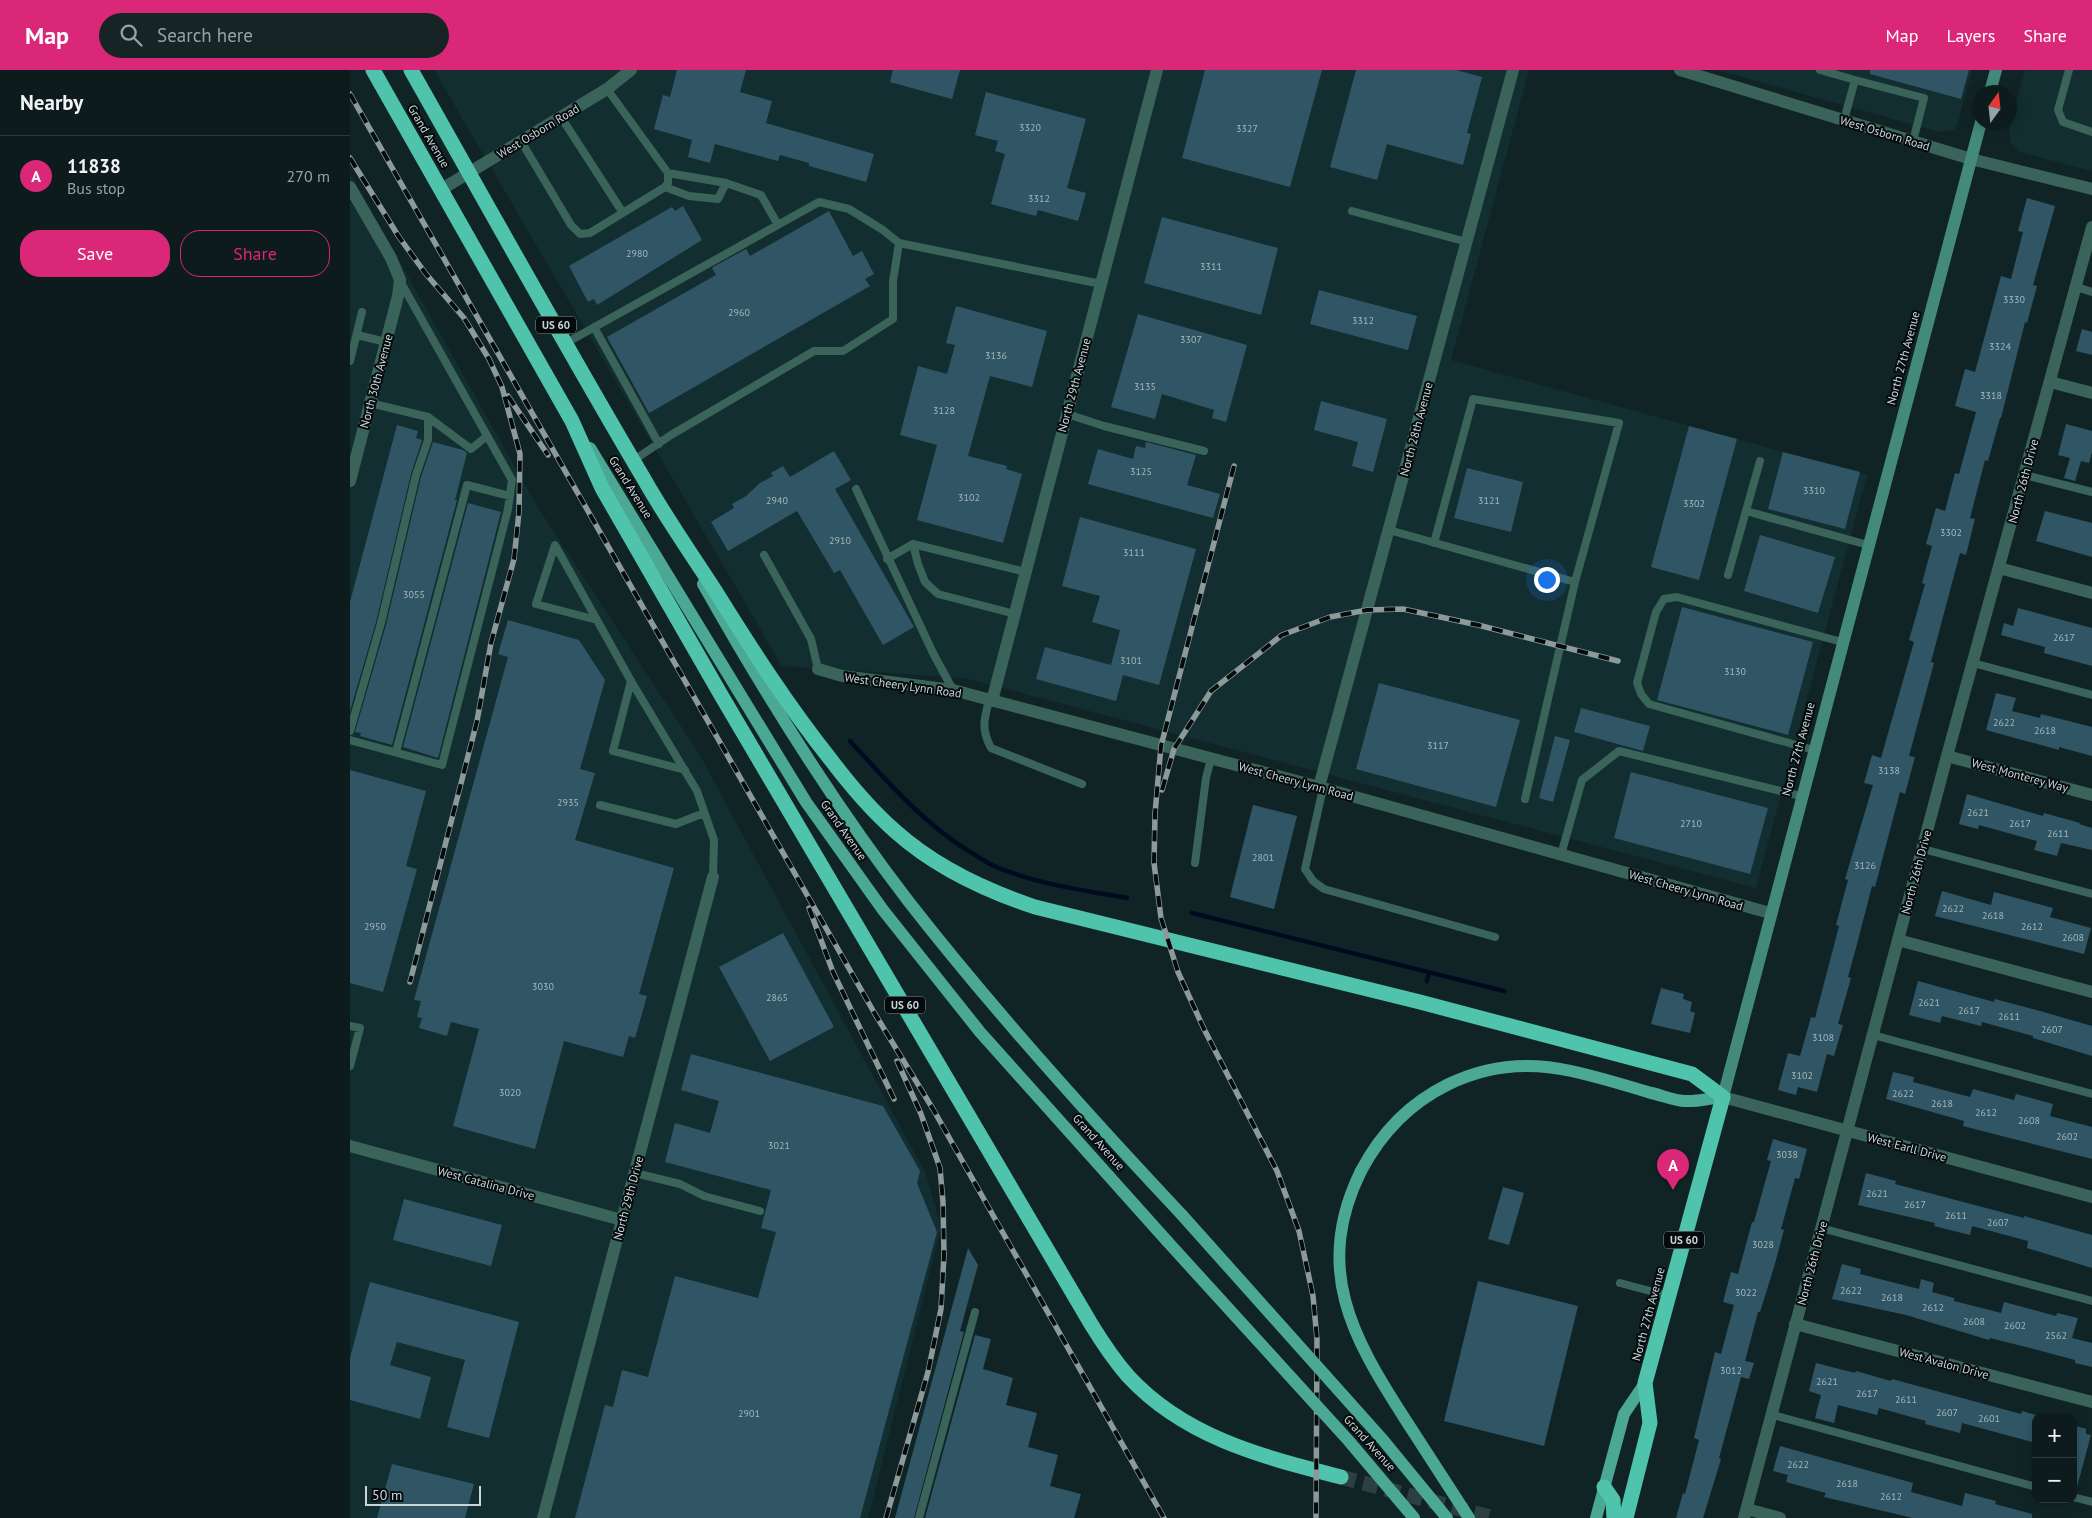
<!DOCTYPE html>
<meta charset="utf-8">
<style>
body{margin:0;font-family:"PT Sans",sans-serif;background:#162425;color:#f1f3f6}
.controls{position:absolute;right:15px;bottom:15px;display:grid;overflow:hidden;border-radius:10px;box-shadow:0 2px 12px #0003}
.controls button{width:45px;height:45px;display:grid;place-items:center;padding:0;border:0;border-bottom:1px solid #2d393b;background:#0d1b1c;color:#f1f3f6;font:25px sans-serif}
.compass{position:absolute;left:1622px;top:15px;width:45px;height:45px;border-radius:50%;background:#0d1b1c;box-shadow:0 2px 12px #0003;rotate:15deg}
.scale{position:absolute;left:15px;bottom:12px;width:116px;box-sizing:border-box;padding-left:5px;border:2px solid #cad6d6;border-top:0;font-size:14px;line-height:18px;white-space:nowrap;color:#cad6d6;-webkit-text-stroke:4px #050b0c;paint-order:stroke}
.you{position:absolute;left:1196px;top:509px;width:18px;height:18px;margin:-12px;border:4px solid #fff;border-radius:50%;background:#1a73e8;box-shadow:0 0 0 8px #1a73e833}
.badge{display:grid;place-items:center;width:32px;height:32px;border-radius:50%;background:#db2777;color:#fff;font-size:16px;font-weight:700}
.pin{position:absolute;translate:-50% -41px;filter:drop-shadow(0 1px 2px #0008)}
.pin::after{content:'';position:absolute;top:26px;width:18px;height:15px;background:inherit;clip-path:polygon(0 0,100% 0,50% 100%)}
.list{margin:0;padding:0;list-style:none}
h2{display:flex;justify-content:space-between;align-items:center;height:65px;margin:0;padding:0 20px;font-size:21px}
h2 small{font-size:16px;font-weight:400;color:#9aa1a3}
.list li{display:grid;grid-template-columns:32px 1fr auto;gap:15px;align-items:center;box-sizing:border-box;height:80px;padding:0 20px;border-top:1px solid #2d393b}
.list b{display:block;font-size:19px;white-space:nowrap}
.list p{margin:0;font-size:16px;white-space:nowrap;color:#9aa1a3}
.list em{font-size:16px;font-style:normal;color:#9aa1a3}
.actions{display:flex;gap:10px;padding:15px 20px}
.actions a{flex:1;padding:11px 0;border:1px solid #db2777;border-radius:20px;text-align:center;font-size:18px;color:#db2777}
.actions .main{background:#db2777;color:#fff}
.icon{flex:none;width:28px;height:28px;fill:none;stroke:currentColor;stroke-width:2;stroke-linecap:round;stroke-linejoin:round}
.map{position:relative;flex:none;width:1742px;height:1448px;overflow:hidden}
header{display:flex;align-items:center;gap:30px;box-sizing:border-box;height:70px;padding:0 25px;background:#db2777;color:#fff}
header strong{font-size:24px}
nav{display:flex;gap:28px;margin-inline-start:auto;font-size:18px}
.search{width:350px;height:45px;background:#162425;display:flex;align-items:center;gap:12px;box-sizing:border-box;padding:0 18px;border-radius:28px;color:#9aa1a3;font-size:19px}
main{display:flex}
aside{flex:1;background:#0d1b1c}
.map>svg:first-child{display:block}
.built{fill:#122e30}
.lines{fill:none;stroke-linecap:round;stroke-linejoin:round}
.stream{stroke:#000b1f;stroke-width:4.5}
.building{fill:#305666}
.highway-tunnel{stroke:#2d3f40;stroke-width:15;stroke-dasharray:15 8;stroke-linecap:butt}
.lane{stroke:#3a645a;stroke-width:8}
.street{stroke:#3a645a;stroke-width:12}
.secondary{stroke:#448a7b;stroke-width:12}
.primary{stroke:#4aa895;stroke-width:12}
.highway{stroke:#4fc3ac;stroke-width:15}
.rail-casing{stroke:#8c9a9a;stroke-width:5.5}
.rail{stroke:#050b0c;stroke-width:4;stroke-dasharray:11;stroke-linecap:butt}
.primary-bridge{stroke:#4aa895;stroke-width:12}
.labels{text-anchor:middle;dominant-baseline:central;stroke-width:4;stroke-linejoin:round;paint-order:stroke}
.number-label{font-size:10px;fill:#a4b6ba}
.shield{fill:#050b0c;stroke:#8f9999;stroke-width:1}
.shield-label{font-size:11px;font-weight:bold;fill:#cad6d6}
.street-label{font-size:12px;fill:#cad6d6;stroke:#050b0c}
</style>
<header>
<strong>Map</strong>
<div class="search"><svg class="icon" aria-label="search" viewBox="0 0 24 24"><circle cx="10" cy="10" r="6"/><path d="M15 15l6 6"/></svg>Search here</div>
<nav><a>Map</a><a>Layers</a><a>Share</a></nav>
</header>
<main>
<aside>
<h2>Nearby<small></small></h2>
<ul class="list">
<li><span class="badge">A</span><div><b>11838</b><p>Bus stop</p></div><em>270 m</em></li>
</ul>
<div class="actions"><a class="main">Save</a><a>Share</a></div>
</aside>
<div class="map">
<svg width="1742" height="1448" viewBox="0 0 1742 1448">
<rect width="100%" height="100%" fill="#112425"/>
<path class="built" d="M84,0H1179L1101,290L1517,405L1406,818L615,608L432,596Z
M1367,0H1622L1607,55L1604,60L1590,62Z
M1675,0H1742V101L1669,82L1660,72V56Z
M0,103L187,436L348,682L576,1104L591,1157L518,1448H0Z"/>
<g class="lines">
<path class="stream" d="M500,671C537,711 571,751 617,780C626,785 635,792 644,796C686,814 732,820 777,828
M842,843L1154,921
M1077,911L1079,902"/>
</g>
<path class="building" d="M327,0H396L390,22L422,31L416,53L524,84L516,112L459,96V93L430,85L428,91L365,74L360,93L338,87L342,70L304,59L313,25L320,27Z
M543,0H610L602,29L540,12Z
M855,0H972L940,117L832,88Z
M1006,0H1106L1132,7L1117,63L1121,64L1113,95L1037,74L1027,110L980,97Z
M1520,0H1619L1611,29L1520,4Z
M636,22L736,49L717,118L736,123L728,151L688,140L686,146L641,134L655,84L645,81L648,71L625,65Z
M1677,128L1705,136L1683,215L1687,216L1677,253L1675,252L1651,348H1650L1638,391L1635,390L1620,448L1625,449L1616,485L1610,483L1581,592L1584,593L1559,686L1565,687L1555,724L1550,722L1525,817L1522,816L1507,874L1498,907L1501,908L1488,954L1493,955L1484,986L1477,984L1467,1022L1448,1017L1446,1025L1428,1020L1438,983L1450,986L1461,947L1465,948L1489,856L1486,855L1498,810L1495,809L1523,715L1514,713L1522,685L1531,688L1564,572L1559,570L1575,514L1572,513L1582,476L1576,474L1586,438L1595,441L1605,403L1609,404L1626,342L1605,336L1615,299L1625,302L1651,206L1661,209L1673,162L1668,161Z
M333,136L352,170L247,235L244,229L238,232L219,196L322,137L325,141Z
M479,141L503,186L512,181L524,204L515,209L520,216L299,343L257,267L366,205L362,198L365,196L396,179L400,186Z
M812,147L928,178L911,245L794,213Z
M969,220L1067,246L1058,280L960,254Z
M606,236L697,261L682,317L640,306L618,386L657,396L656,399L672,404L653,473L567,450L587,375L550,365L568,296L597,304L605,275L596,273Z
M788,244L897,275L876,352L862,348L864,340L812,324L805,349L761,337Z
M1732,259L1742,262V285L1726,281Z
M971,331L1037,349L1023,402L1002,396L1008,372L964,360Z
M1716,354L1742,361V382L1739,393L1731,391L1725,411L1714,408L1720,388L1708,385Z
M47,355L68,361L66,368L72,370L61,404L26,552L0,641V532Z
M1339,356L1387,369L1349,510L1301,497Z
M83,372L113,380L117,383L105,430H107L42,675L10,666L11,663L5,662L36,555L71,407Z
M796,372L846,385L837,415L870,424L863,448L738,414L748,379L783,389L786,376L795,378Z
M484,381L501,410L485,419L564,557L533,575L490,500L484,503L447,441L378,481L361,452L384,438L382,434L396,426L410,413L423,406L421,403L433,396L440,407Z
M1433,382L1510,402L1495,459L1418,439Z
M1117,398L1173,412L1161,462L1104,448Z
M118,433L151,442L88,688L53,677Z
M1695,441L1742,453V487L1686,471Z
M730,447L846,479L809,615L773,605L766,631L686,609L695,577L761,595L770,560L742,552L750,526L712,516Z
M1410,465L1485,487L1468,543L1394,521Z
M1332,537L1463,572L1438,665L1307,630Z
M1668,538L1742,558V596L1694,583L1695,577L1651,565L1654,553L1663,556Z
M158,550L229,570L255,610L230,699L245,703L225,770L324,798L289,924L297,926L285,968L279,966L273,987L214,971L185,1079L103,1056L129,959L101,952L97,966L69,958L72,948L67,947L71,931L64,930L158,587L148,584Z
M1029,613L1170,650L1146,737L1006,699Z
M1646,623L1666,628L1662,641L1690,648L1691,644L1742,657V686L1709,677V680L1636,660Z
M1231,638L1300,656L1293,681L1224,662Z
M1205,666L1220,670L1203,732L1189,728Z
M0,700L76,721L56,796L67,799L33,922L0,913Z
M1281,702L1418,738L1400,804L1264,768Z
M1617,724L1693,746L1694,743L1730,753L1729,754L1742,758V780L1711,773L1707,786L1684,780L1687,771L1629,755L1628,759L1609,754Z
M903,735L947,746L924,839L880,827Z
M1592,821L1641,835L1644,822L1703,838L1700,847L1741,858L1734,884L1585,846Z
M433,863L484,957L420,991L369,897Z
M1568,911L1644,932L1645,929L1690,941L1742,956V986L1683,968V966L1632,952L1631,956L1592,946L1590,953L1559,945Z
M1311,918L1334,924L1333,929L1342,932L1340,941L1345,943L1340,963L1301,954Z
M341,984L533,1036L570,1101L567,1113L587,1162L510,1448H225L255,1335L263,1337L272,1300L298,1307L325,1206L408,1228L426,1162L411,1158L421,1120L315,1092L325,1053L360,1063L369,1031L331,1020Z
M1543,1002L1564,1007L1563,1012L1620,1027L1623,1019L1664,1030L1666,1024L1703,1034L1700,1046L1742,1057V1089L1613,1056L1614,1051L1536,1029Z
M1423,1069L1457,1079L1449,1109L1445,1108L1431,1159L1434,1160L1424,1197L1410,1242H1408L1395,1291L1404,1293L1399,1309L1391,1307L1369,1388L1371,1389L1353,1448H1326L1333,1423L1335,1424L1349,1370L1344,1368L1365,1282L1371,1284L1384,1235L1373,1232L1381,1202L1388,1204L1402,1152H1404L1421,1091L1417,1090Z
M1516,1103L1546,1111L1545,1114L1674,1148V1146L1742,1165V1198L1677,1178L1678,1171L1622,1156L1620,1165L1584,1156L1585,1153L1508,1135Z
M1153,1117L1174,1123L1159,1175L1138,1169Z
M54,1129L152,1155L141,1196L43,1170Z
M618,1178L628,1195L610,1261L614,1262L564,1448H545Z
M1492,1194L1511,1199L1510,1204L1569,1219L1571,1209L1584,1213L1582,1222L1604,1228V1231L1651,1243L1654,1232L1706,1246L1707,1243L1728,1248L1722,1268L1742,1273V1297L1725,1293V1290L1676,1277L1640,1268L1639,1270L1556,1245L1482,1229Z
M1128,1211L1228,1236L1194,1376L1094,1351Z
M20,1212L169,1252L139,1368L97,1357L115,1290L47,1272L40,1295L81,1307L70,1349L0,1330V1288Z
M625,1265L641,1269L633,1299L663,1308L656,1335L687,1343L678,1377L708,1385L700,1416L731,1424L724,1448H575Z
M1466,1293L1505,1303L1506,1301L1541,1311L1542,1309L1671,1344L1672,1341L1686,1345V1373L1612,1353L1610,1363L1575,1354L1576,1351L1529,1338L1527,1345L1488,1335L1484,1353L1465,1348L1471,1325L1459,1321Z
M1723,1355L1736,1359V1364L1741,1365L1727,1417L1723,1416Z
M1430,1376L1563,1413L1561,1422L1612,1436L1615,1423L1646,1431L1645,1434L1682,1444V1448H1563L1474,1427L1476,1423L1436,1412L1438,1405L1423,1401Z
M42,1394L124,1414L115,1448H27Z"/>
<g class="lines">
<path class="highway-tunnel" d="M991,1407L1144,1448"/>
<path class="lane" d="M1470,0L1505,10
M1719,0L1708,40L1713,52L1742,62
M211,47L273,143
M1494,50L1505,10L1574,28L1563,71
M171,71L221,155L230,164L240,163L315,117L318,113V103L257,19
M318,103L376,113L411,125L428,155
M315,117L339,126L368,129L376,113
M1002,141L1117,172
M1726,217L1742,222
M244,257L309,374
M7,265L36,272
M216,273L469,132L499,139L533,160L549,173
M0,291L12,242
M717,344L754,356L854,381
M78,347L121,379L137,366
M284,390L321,365L464,281H493L543,249V211L549,173L751,214
M1675,405L1742,422
M506,419L583,583L603,620
M1396,441L1518,475
M1039,460L1225,512L1175,729
M1084,473L1123,329L1269,353L1225,512
M414,485L461,569L468,599
M537,489L563,474
M1378,505L1410,391
M665,544L588,524L575,512L568,494L563,474L676,502
M247,550L186,534L205,475L281,611L347,721L364,770L363,807
M1623,593L1742,625
M281,611L263,681L335,700
M639,630C634,650 631,659 641,678L732,714
M0,661L31,553L66,405L78,370V347L20,333
M0,670L92,695L158,439L162,410L50,211
M1464,680L1299,634L1291,624L1287,613L1306,542L1314,529L1327,527L1492,572
M46,682L117,415L160,426
M973,718L955,799L963,811L974,819L1145,867
M250,735L326,754L354,743
M1573,779L1742,824
M1211,785L1232,710L1269,681L1451,726
M845,793L856,708L861,689
M0,956L10,958L0,996
M1523,965L1742,1024
M285,1103L330,1114L354,1126L410,1141
M1471,1158L1742,1231
M1270,1213L1319,1226
M1423,1345L1686,1417
M1723,1427L1742,1432
M569,1448L625,1242"/>
<path class="street" d="M1330,0L1621,89L1742,119
M0,117L41,188L50,210L48,226L0,411
M92,119L257,19L281,0
M1700,312L1742,323
M1649,498L1742,523
M468,599L492,606L603,620L973,718L1420,843
M642,631L807,0
M1597,686L1742,725
M969,717L1163,0
M1548,870L1742,922
M1373,1027L1742,1127
M0,1076L272,1150
M1445,1254L1742,1332
M1397,1439L1430,1448
M193,1448L363,807
M1394,1448L1597,686L1742,157"/>
<path class="secondary" d="M1640,22L1646,0
M1373,1027L1631,52"/>
<path class="primary" d="M240,378L456,732L533,840L630,962L817,1171
M353,514C415,624 482,732 559,832C644,941 737,1044 832,1145
M1011,1101C1052,1023 1133,981 1221,1001C1248,1007 1275,1015 1301,1023C1312,1025 1324,1031 1335,1031C1347,1032 1360,1028 1373,1027
M1246,1448L1274,1344L1295,1313"/>
<path class="highway" d="M23,0L222,351L252,418L371,625L741,1254C752,1272 764,1290 778,1306C835,1368 914,1387 991,1407
M61,0C138,136 214,274 294,409C316,448 342,485 366,522C402,580 438,636 481,690C500,715 521,740 545,761C585,797 634,820 685,837L1070,932L1342,1004L1373,1027L1295,1313L1300,1353L1276,1448
M1254,1417L1263,1430L1264,1448"/>
<g class="rail-casing">
<path id="rail" d="M0,24L525,944L583,1039L814,1448
M0,88L49,167L76,204L114,248L139,289L152,317L170,384L169,442L164,489L141,573L127,651L60,912
M158,326L198,385
M884,396L811,676L805,744L804,793L811,848L828,902L854,959L927,1101L949,1161L963,1226L967,1269L966,1448
M812,720L824,679L861,621L932,565L980,547L1017,540L1053,539L1128,555L1268,591
M459,838L483,902L544,1029
M536,1448L578,1302L591,1239L594,1185L593,1132L590,1098L571,1044L547,991"/>
</g>
<use href="#rail" class="rail"/>
<path class="primary-bridge" d="M1011,1101C963,1198 1002,1267 1055,1349C1076,1382 1098,1415 1119,1448
M832,1145L1033,1370L1097,1448
M817,1171L998,1370L1064,1448"/>
</g>
<g class="labels">
<g class="number-label">
<text x="680" y="57">3320</text>
<text x="897" y="58">3327</text>
<text x="689" y="128">3312</text>
<text x="287" y="183">2980</text>
<text x="861" y="196">3311</text>
<text x="1664" y="229">3330</text>
<text x="389" y="242">2960</text>
<text x="1013" y="250">3312</text>
<text x="841" y="269">3307</text>
<text x="1650" y="276">3324</text>
<text x="646" y="285">3136</text>
<text x="795" y="316">3135</text>
<text x="1641" y="325">3318</text>
<text x="594" y="340">3128</text>
<text x="791" y="401">3125</text>
<text x="1464" y="420">3310</text>
<text x="619" y="427">3102</text>
<text x="427" y="430">2940</text>
<text x="1139" y="430">3121</text>
<text x="1344" y="433">3302</text>
<text x="1601" y="462">3302</text>
<text x="490" y="470">2910</text>
<text x="784" y="482">3111</text>
<text x="64" y="524">3055</text>
<text x="1714" y="567">2617</text>
<text x="781" y="590">3101</text>
<text x="1385" y="601">3130</text>
<text x="1654" y="652">2622</text>
<text x="1695" y="660">2618</text>
<text x="1088" y="675">3117</text>
<text x="1539" y="700">3138</text>
<text x="218" y="732">2935</text>
<text x="1628" y="742">2621</text>
<text x="1341" y="753">2710</text>
<text x="1670" y="753">2617</text>
<text x="1708" y="763">2611</text>
<text x="913" y="787">2801</text>
<text x="1515" y="795">3126</text>
<text x="1603" y="838">2622</text>
<text x="1643" y="845">2618</text>
<text x="25" y="856">2950</text>
<text x="1682" y="856">2612</text>
<text x="1723" y="867">2608</text>
<text x="193" y="916">3030</text>
<text x="427" y="927">2865</text>
<text x="1579" y="932">2621</text>
<text x="1619" y="940">2617</text>
<text x="1659" y="946">2611</text>
<text x="1702" y="959">2607</text>
<text x="1473" y="967">3108</text>
<text x="1452" y="1005">3102</text>
<text x="160" y="1022">3020</text>
<text x="1553" y="1023">2622</text>
<text x="1592" y="1033">2618</text>
<text x="1636" y="1042">2612</text>
<text x="1679" y="1050">2608</text>
<text x="1717" y="1066">2602</text>
<text x="429" y="1075">3021</text>
<text x="1437" y="1084">3038</text>
<text x="1527" y="1123">2621</text>
<text x="1565" y="1134">2617</text>
<text x="1606" y="1145">2611</text>
<text x="1648" y="1152">2607</text>
<text x="1413" y="1174">3028</text>
<text x="1501" y="1220">2622</text>
<text x="1396" y="1222">3022</text>
<text x="1542" y="1227">2618</text>
<text x="1583" y="1237">2612</text>
<text x="1624" y="1251">2608</text>
<text x="1665" y="1255">2602</text>
<text x="1706" y="1265">2562</text>
<text x="1381" y="1300">3012</text>
<text x="1477" y="1311">2621</text>
<text x="1517" y="1323">2617</text>
<text x="1556" y="1329">2611</text>
<text x="1597" y="1342">2607</text>
<text x="399" y="1343">2901</text>
<text x="1639" y="1348">2601</text>
<text x="1448" y="1394">2622</text>
<text x="1497" y="1413">2618</text>
<text x="1541" y="1426">2612</text>
</g>
<g class="shield">
<rect x="186" y="246.5" width="40" height="17" rx="4"/>
<rect x="535" y="926.5" width="40" height="17" rx="4"/>
<rect x="1314" y="1161.5" width="40" height="17" rx="4"/>
</g>
<g class="shield-label">
<text x="206" y="255">US 60</text>
<text x="555" y="935">US 60</text>
<text x="1334" y="1170">US 60</text>
</g>
<g class="street-label">
<text transform="translate(188 61) rotate(-31)">West Osborn Road</text>
<text transform="translate(1535 63) rotate(17)">West Osborn Road</text>
<text transform="translate(79 66) rotate(60)">Grand Avenue</text>
<text transform="translate(1553 288) rotate(-75)">North 27th Avenue</text>
<text transform="translate(26 311) rotate(-75)">North 30th Avenue</text>
<text transform="translate(724 315) rotate(-75)">North 29th Avenue</text>
<text transform="translate(1066 359) rotate(-75)">North 28th Avenue</text>
<text transform="translate(1673 411) rotate(-75)">North 26th Drive</text>
<text transform="translate(281 417) rotate(58)">Grand Avenue</text>
<text transform="translate(553 615) rotate(8)">West Cheery Lynn Road</text>
<text transform="translate(1448 679) rotate(-75)">North 27th Avenue</text>
<text transform="translate(1670 705) rotate(15)">West Monterey Way</text>
<text transform="translate(946 711) rotate(15)">West Cheery Lynn Road</text>
<text transform="translate(494 760) rotate(55)">Grand Avenue</text>
<text transform="translate(1566 802) rotate(-75)">North 26th Drive</text>
<text transform="translate(1336 820) rotate(16)">West Cheery Lynn Road</text>
<text transform="translate(749 1072) rotate(48)">Grand Avenue</text>
<text transform="translate(1557 1077) rotate(15)">West Earll Drive</text>
<text transform="translate(136 1113) rotate(15)">West Catalina Drive</text>
<text transform="translate(278 1128) rotate(-75)">North 29th Drive</text>
<text transform="translate(1462 1193) rotate(-75)">North 26th Drive</text>
<text transform="translate(1298 1244) rotate(-75)">North 27th Avenue</text>
<text transform="translate(1594 1293) rotate(15)">West Avalon Drive</text>
<text transform="translate(1020 1373) rotate(48)">Grand Avenue</text>
</g>
</g>
</svg>
<div class="controls">
<button>+</button>
<button>−</button>
</div>
<svg class="compass" viewBox="-18 -18 36 36"><path d="M0-13l5 13h-10z" fill="#e53935"/><path d="M0 13l5-13h-10z" fill="#9aa1a3"/></svg>
<div class="scale">50 m</div>
<div class="you"></div>
<div class="pin badge" style="left:1323px;top:1120px">A</div>
</div>
</main>
